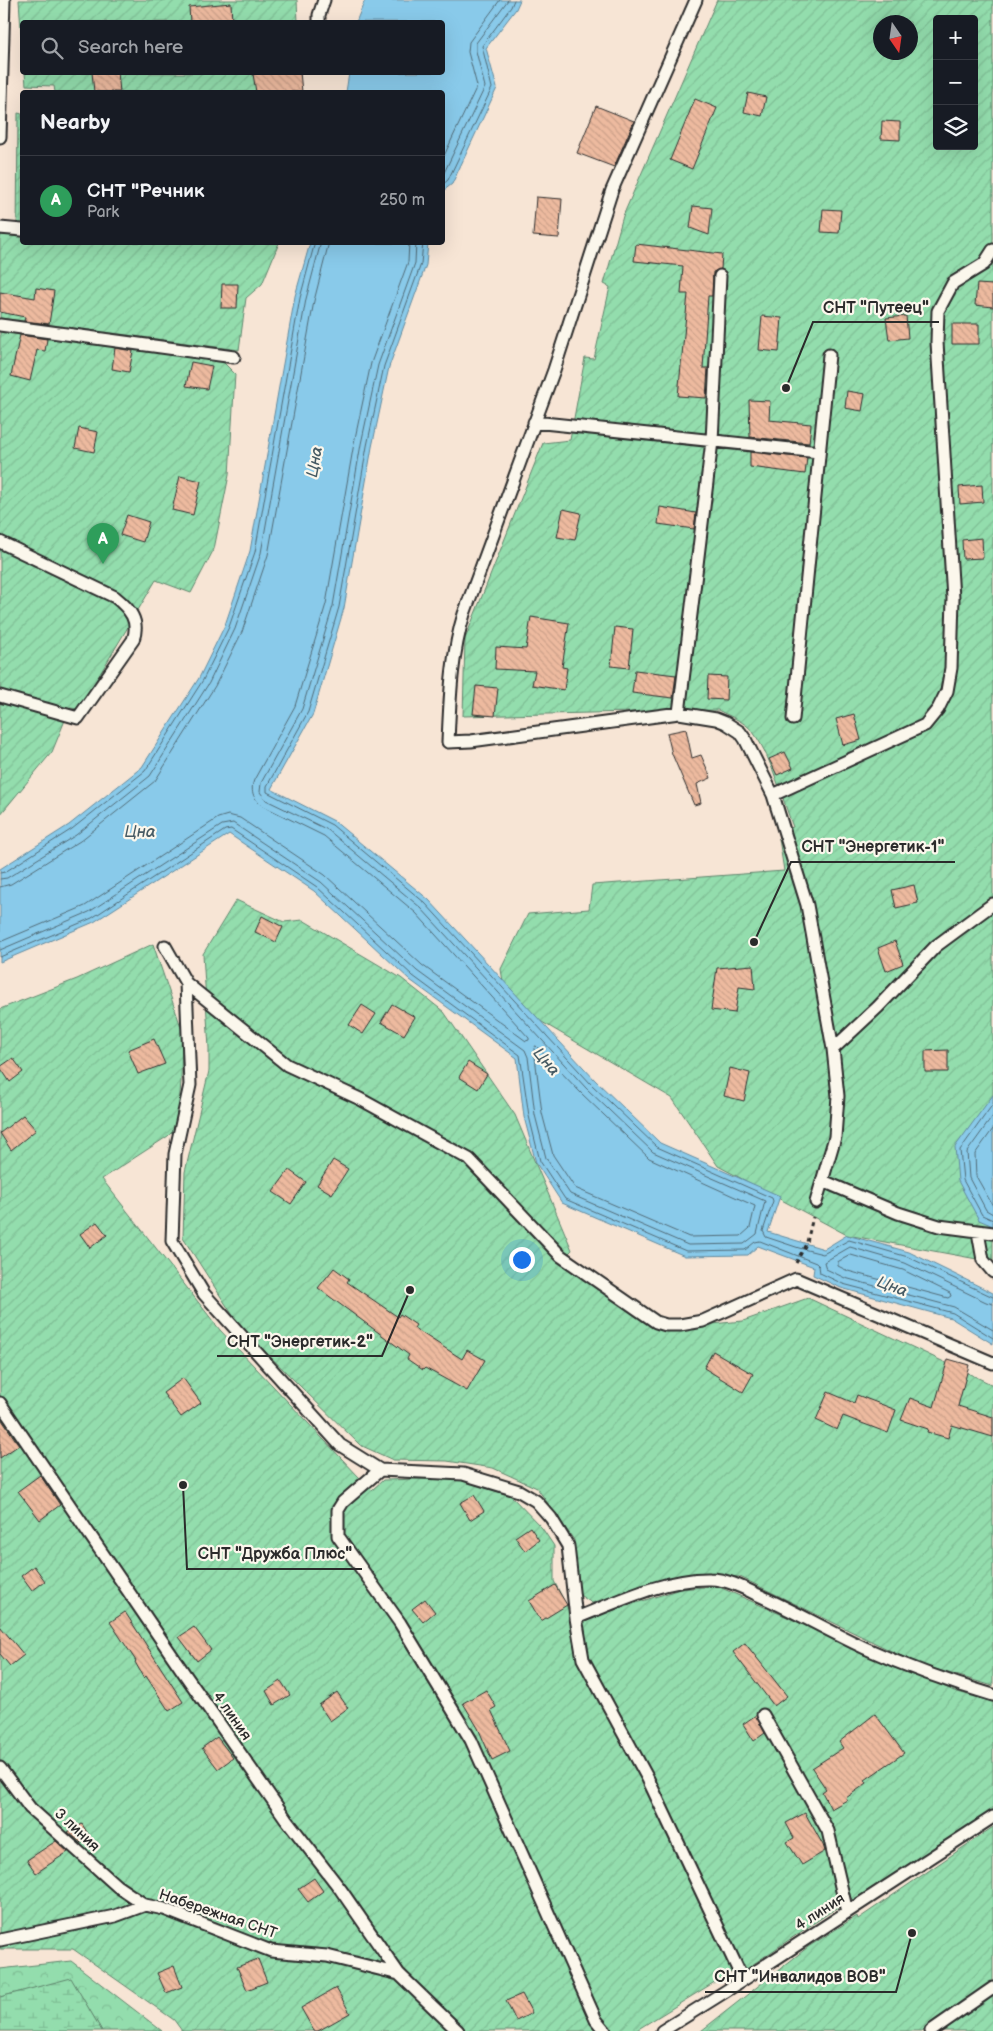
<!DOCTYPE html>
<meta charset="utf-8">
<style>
body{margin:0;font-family:"Balsamiq Sans",sans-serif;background:#20242c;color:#f1f3f6}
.controls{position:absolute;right:15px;top:15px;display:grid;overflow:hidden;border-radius:5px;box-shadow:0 5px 20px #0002}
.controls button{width:45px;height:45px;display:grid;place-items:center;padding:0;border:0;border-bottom:1px solid #363941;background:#171b24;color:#f1f3f6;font:25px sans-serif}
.compass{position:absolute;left:873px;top:15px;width:45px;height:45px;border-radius:50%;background:#171b24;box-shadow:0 5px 20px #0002;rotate:167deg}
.you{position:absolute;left:521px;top:1259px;width:18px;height:18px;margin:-12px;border:4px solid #fff;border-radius:50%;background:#1a73e8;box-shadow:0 0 0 8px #1a73e833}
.badge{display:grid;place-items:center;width:32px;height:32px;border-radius:50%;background:#d93025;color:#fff;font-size:16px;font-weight:700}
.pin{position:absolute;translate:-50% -41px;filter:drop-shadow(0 1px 2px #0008)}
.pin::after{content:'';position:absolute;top:26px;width:18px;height:15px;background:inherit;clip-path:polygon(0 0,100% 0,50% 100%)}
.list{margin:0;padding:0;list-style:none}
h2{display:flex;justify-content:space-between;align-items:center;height:65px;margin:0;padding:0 20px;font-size:21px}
h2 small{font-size:16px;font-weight:400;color:#9ea1a6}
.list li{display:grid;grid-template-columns:32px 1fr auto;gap:15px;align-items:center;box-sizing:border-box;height:90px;padding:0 20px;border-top:1px solid #363941}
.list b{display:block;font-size:19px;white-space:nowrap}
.list p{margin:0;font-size:16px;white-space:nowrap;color:#9ea1a6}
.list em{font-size:16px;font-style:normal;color:#9ea1a6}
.icon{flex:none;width:28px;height:28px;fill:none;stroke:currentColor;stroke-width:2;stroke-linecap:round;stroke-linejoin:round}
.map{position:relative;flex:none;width:993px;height:2031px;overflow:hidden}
.search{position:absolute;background:#171b24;box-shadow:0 5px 20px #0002;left:20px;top:20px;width:425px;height:55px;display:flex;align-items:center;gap:12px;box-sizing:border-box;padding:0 18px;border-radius:5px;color:#9ea1a6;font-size:19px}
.panel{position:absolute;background:#171b24;box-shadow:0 5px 20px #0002;left:20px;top:90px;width:425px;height:155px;border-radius:5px}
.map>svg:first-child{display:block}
.forest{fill:url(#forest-crowns);stroke:#5f846c}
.wetland{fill:url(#wetland-marsh);stroke:#5f846c}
.garden{fill:url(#garden-furrows);stroke:#5f846c;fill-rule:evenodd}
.water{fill:#89caea;stroke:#638a9e}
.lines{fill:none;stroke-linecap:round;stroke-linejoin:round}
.shore{stroke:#516b77;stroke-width:1}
.building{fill:url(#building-back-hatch);stroke:#2b2b2b}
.service-casing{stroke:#2b2b2b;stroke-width:15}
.path{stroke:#2b2b2b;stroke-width:3;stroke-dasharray:4 4;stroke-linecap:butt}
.service{stroke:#fbf7ec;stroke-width:11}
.labels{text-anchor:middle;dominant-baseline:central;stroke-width:4.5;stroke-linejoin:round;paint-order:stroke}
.street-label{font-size:15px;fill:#2b2b2b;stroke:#fbf7ec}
.water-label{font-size:16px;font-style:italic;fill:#475b64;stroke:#fbf7ec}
.leader{fill:none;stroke:#2b2b2b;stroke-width:2}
.callout-dot{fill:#2b2b2b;stroke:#fbf7ec;stroke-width:2}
.callout-label{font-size:16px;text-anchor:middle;font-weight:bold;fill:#2b2b2b;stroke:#fbf7ec;stroke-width:4.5;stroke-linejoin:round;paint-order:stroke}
</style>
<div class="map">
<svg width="993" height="2031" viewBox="0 0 993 2031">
<defs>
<pattern id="forest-crowns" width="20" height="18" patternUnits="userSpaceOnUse" patternTransform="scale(1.25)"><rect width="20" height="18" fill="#93ddad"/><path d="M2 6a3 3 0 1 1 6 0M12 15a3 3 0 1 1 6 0" fill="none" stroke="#7fbe95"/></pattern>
<pattern id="wetland-marsh" width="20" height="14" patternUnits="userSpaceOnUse" patternTransform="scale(1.25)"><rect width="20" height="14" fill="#93ddad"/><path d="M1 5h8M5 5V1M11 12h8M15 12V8" fill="none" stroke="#7fbe95"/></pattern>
<pattern id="garden-furrows" width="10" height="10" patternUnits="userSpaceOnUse" patternTransform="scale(1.25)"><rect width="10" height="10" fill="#93ddad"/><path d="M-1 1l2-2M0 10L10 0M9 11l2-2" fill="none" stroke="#7fbe95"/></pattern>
<pattern id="building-back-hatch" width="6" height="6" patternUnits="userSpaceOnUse" patternTransform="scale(1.25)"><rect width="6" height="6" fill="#edba9f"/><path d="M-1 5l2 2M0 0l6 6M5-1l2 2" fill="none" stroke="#cba089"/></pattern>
</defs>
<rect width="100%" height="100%" fill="#f7e5d5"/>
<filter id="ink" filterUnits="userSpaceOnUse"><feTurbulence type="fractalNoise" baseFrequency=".02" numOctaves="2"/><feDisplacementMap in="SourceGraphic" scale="10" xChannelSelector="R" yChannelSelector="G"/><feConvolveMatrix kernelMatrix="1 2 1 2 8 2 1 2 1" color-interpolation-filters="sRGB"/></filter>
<g filter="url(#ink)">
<path class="forest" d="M71,1961L162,2031H102L71,1979L0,1997V1969Z"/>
<path class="wetland" d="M71,1978L102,2031H0V1997Z"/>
<path class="garden" d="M19,0H297L298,22H22V45Z
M717,0H993V1262L847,1235L718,1166L672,1098L506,1001L501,969L528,914L589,909L592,885L784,871L778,832L793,827C783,801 767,741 746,725C738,719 727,715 718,710L463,716L465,639L543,443L570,440L585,358L594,359L610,287L604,284L623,216ZM937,19H974V146H937ZM880,22H910V52H880Z
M25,73H299L300,92H55L54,86L26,85Z
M18,113L22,114V242L279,243L262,284L246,298L239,350L0,318V235L17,236Z
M0,331L84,340L222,361L235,374L229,475L214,549L191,593L156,580L79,709L70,708L52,752L0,815Z
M236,900L284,922L303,920L401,978L444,1012L515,1115L572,1250L563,1259L661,1329L743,1321L808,1298L993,1385V1686L918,1664L740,1577L697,1574L673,1577L592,1603L578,1594L574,1540L537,1488L493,1468L447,1461L393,1460L360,1445L241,1328L183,1238L185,1172L209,1071V1048L203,954Z
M153,944L182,1030L181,1081L178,1118L174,1130L168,1136L102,1179L220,1330L359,1477L372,1490L383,1480L462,1478L507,1492L542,1528L554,1546V1581L572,1617L586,1619L680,1589L717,1586L954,1691L993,1702V1813L855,1902L851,1898L746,1969L744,1964L635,2031H182L174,2020L73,1949H0V1009L77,979Z
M993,1827V2031H701L808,1947L857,1916L858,1919Z"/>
<path class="water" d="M365,0H520L516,9L486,48L497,88L452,184L443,191L442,92H346L349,73L442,72V22H356Z
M310,243H428L426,265L389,367L372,447L344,608L313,714L271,789L334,821L429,900L595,1080L660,1143L780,1196L768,1232L824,1249L847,1235L909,1252L993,1293V1344L951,1318L841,1288L813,1275L814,1267L758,1246L748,1255L685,1256L562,1203L536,1163L524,1117L517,1058L410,980L314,891L229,834L94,922L0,962V869L69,825L142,767L199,678L225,625L250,551L295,296Z
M993,1095V1226L979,1220L958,1181L955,1147Z"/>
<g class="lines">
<path class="shore" d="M442,160L477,86L468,52L469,42L500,0
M442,177L485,87L476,51V43L508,0
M442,185L448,180L492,88L482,46L511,7L514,0
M423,242L421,264L384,366L367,446L339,607L308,712L267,786V792L332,825L425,903L591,1084L657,1147L772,1198L773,1201L763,1231L766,1237L799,1248L823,1254L849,1240L908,1257L993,1297
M0,873L5,872L72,829L145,771L203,680L229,627L255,552L300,298L315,242
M0,879L7,878L76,835L150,776L209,683L235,629L261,553L306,299L321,242
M0,887L11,884L80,841L155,781L215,686L242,632L268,555L314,301L329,242
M0,942L85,906L218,818L228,815L240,818L325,875L422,965L526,1041L529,1040V1038L416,913L324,836L261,805C253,798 250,790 254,780L295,706L326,604L354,443L371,363L408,262L409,242
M0,950L89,912L222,825L233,823L321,882L417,971L525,1050L528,1057L535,1115L546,1158L570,1194L688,1245L744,1244L757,1234L765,1201L653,1152L586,1088L421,908L328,830L266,800L260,792L261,783L302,709L333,606L361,444L378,365L415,263L416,242
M0,957L92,918L225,830L231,829L317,887L413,976L520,1055L529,1116L540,1161L565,1199L686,1251L745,1250L755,1242L760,1241L816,1263L819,1266L820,1273L843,1284L953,1313L993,1338
M536,1046L581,1093L649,1158L755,1206L750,1228L741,1236L689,1237L575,1188L553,1155L542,1113L534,1049Z
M993,1104L960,1150L963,1180L982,1215L993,1220
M993,1116L967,1152L969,1178L986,1210L993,1214
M993,1129L975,1154L976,1176L993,1206
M851,1255L903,1270L950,1293L951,1296L948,1298L848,1271L838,1266V1262Z
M993,1304L986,1302L905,1263L850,1247L824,1262L826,1269L845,1278L954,1307L993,1330"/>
</g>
<path class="building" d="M231,3L232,22H190L189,7Z
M92,72H118L120,92H94Z
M263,72H300L302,92H256L253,74Z
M748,93L766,97L762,116L744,112Z
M695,99L717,108L692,169L670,160Z
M596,106L634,121L614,167L577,153Z
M882,121L900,122V140L881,139Z
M536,197L562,199L559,238L533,236Z
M693,206L712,208L709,235L690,228Z
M823,209L841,210L839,233L821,232Z
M636,244L722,254L721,269L713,272L712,296H708L703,368H708L706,398L678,396L688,294H681L683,266L634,261Z
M222,284H238L237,308H221Z
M977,284L993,285V307L975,305Z
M36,288L54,291L49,324L24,321L25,317L0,312V292L35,298Z
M762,316L782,318L779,352L759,350Z
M906,316L908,338L889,340L886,318Z
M952,324H979V344H952Z
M20,335L47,339L45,351L37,350L30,381L11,376Z
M115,348L133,351L129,372L112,369Z
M191,362L212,366L207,389L186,386Z
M847,391L865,394L862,411L845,408Z
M749,400L770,401L769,420L811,424L809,443L750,437Z
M79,428L98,432L94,452L75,448Z
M750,452L807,458L805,474L750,467Z
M180,476L201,481L193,515L172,510Z
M982,485L983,502L960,504L959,487Z
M660,507L696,513L694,529L658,524Z
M563,509L581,513L575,540L557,537Z
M127,515L149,522L143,542L120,535Z
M982,538L983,558L963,559L962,540Z
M531,617L569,623L562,667L567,668L564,690L532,685L535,671L495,669L496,647L526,649Z
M615,627L633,629L629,668L611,666Z
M635,670L676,675L673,698L632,693Z
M708,676L727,677L726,700L707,699Z
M476,686L498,688L495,716L473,714Z
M854,714L861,740L843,745L836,719Z
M686,729L692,758L701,755L711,778L697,784L701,803L694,805L672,754L667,733Z
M785,752L793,768L777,775L769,759Z
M914,885L918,903L896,908L892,890Z
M262,916L283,927L276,942L255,932Z
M895,941L903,964L886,971L878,948Z
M753,965L755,989L739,987L735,1013L711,1010L717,968Z
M392,1004L415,1017L404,1035L381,1022Z
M362,1005L376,1014L363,1034L349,1025Z
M154,1039L165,1064L138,1074L128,1050Z
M948,1050V1072H925V1051Z
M13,1058L23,1072L10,1082L0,1067Z
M468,1062L487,1074L478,1089L459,1077Z
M730,1068L750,1073L744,1101L724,1096Z
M23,1115L36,1130L11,1150L0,1133Z
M333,1160L348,1169L332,1194L317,1185Z
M289,1170L306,1182L291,1204L273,1192Z
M97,1222L107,1235L90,1248L80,1234Z
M334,1268L349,1279L347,1282L398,1317L400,1314L416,1325L414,1328L462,1359L467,1350L485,1360L467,1391L425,1368L423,1370L407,1359L409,1355L318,1288Z
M713,1351L753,1374L743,1392L704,1368Z
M948,1359L969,1365L958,1406L993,1417V1437L952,1425L948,1438L927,1432L928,1429L901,1420L910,1398L934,1407Z
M183,1378L201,1403L181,1417L163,1393Z
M828,1392L854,1403L857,1395L896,1410L888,1433L843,1416L837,1430L816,1420Z
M0,1417L19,1445L0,1458Z
M40,1475L60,1505L40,1520L18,1491Z
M474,1495L484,1511L470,1520L460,1503Z
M530,1527L539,1540L525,1551L515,1537Z
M34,1566L45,1581L32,1591L21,1576Z
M555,1585L567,1605L541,1621L529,1601Z
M425,1599L435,1612L423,1622L412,1609Z
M125,1612L183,1702L169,1711L146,1676L144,1678L135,1662L136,1661L110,1622Z
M0,1626L24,1655L10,1666L0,1654Z
M194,1627L211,1650L197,1661L179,1637Z
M745,1643L787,1696L774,1706L733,1652Z
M281,1681L290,1695L274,1705L266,1691Z
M486,1690L496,1707L491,1710L510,1751L492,1760L478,1728L463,1703Z
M337,1692L348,1708L330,1721L319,1705Z
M875,1714L904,1753L865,1780L867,1783L846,1798L847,1800L831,1809L822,1792L826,1789L812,1768L843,1748L839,1742Z
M756,1715L765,1733L754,1741L743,1724Z
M217,1737L233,1758L218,1769L202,1748Z
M805,1813L823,1845L825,1851L802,1865L787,1842L794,1838L786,1823Z
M82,1824L90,1837L81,1843L68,1832Z
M56,1841L68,1852L36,1873L27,1860Z
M314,1878L323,1891L308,1902L298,1889Z
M258,1959L267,1982L247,1990L237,1967Z
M174,1966L182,1987L166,1993L157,1973Z
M336,1988L350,2013L318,2031H314L301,2008Z
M522,1994L532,2013L516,2021L506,2001Z"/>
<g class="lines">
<g class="service-casing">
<path id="service" d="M696,0L612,190L554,370L464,614C451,656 450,699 448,742L471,741L679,713L716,719L726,723L740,732L745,739L773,795L807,905L833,1049L838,1096L835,1137L816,1202
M319,22V15L324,0
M0,137L4,0
M0,228L22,230
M0,325L234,357
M534,422L819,452
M0,542L115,597C130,609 140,621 133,640L78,718L0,696
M679,713L712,441L720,276
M793,719L829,355
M773,795L925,725L938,709L947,691L951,668L953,598L937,342L938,311L953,283L984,264L993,250
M165,946L186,983L190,1085L175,1154L172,1241L204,1294L340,1445L380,1470
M186,983L287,1065L360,1099L469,1159L561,1256L656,1322L666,1325H680L703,1321L796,1279L993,1363
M833,1049L878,1007L936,946L993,904
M823,1181L898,1213L939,1226L993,1233
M978,1232L983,1260L993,1272
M0,1403L186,1676L286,1819L341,1890L399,1974L458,2031
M576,1618L583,1659L648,1779L743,1980
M763,1715L828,1831L847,1912
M0,1768L30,1808L117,1886L145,1905
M0,1940L115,1916L145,1905L164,1909L271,1951L327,1956L399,1974
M605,2031L596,2020L471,1740L400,1623L338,1536V1510L343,1502L380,1470L463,1474L519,1491L536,1501L551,1518L568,1546L576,1618C617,1602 666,1578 710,1579C726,1579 742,1587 756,1594C793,1610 828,1631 865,1648C907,1667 949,1682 993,1695
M662,2031L726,1991L993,1817
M931,2031L993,1988"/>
</g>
<path class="path" d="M796,1263L807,1242L813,1217"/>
<use href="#service" class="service"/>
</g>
</g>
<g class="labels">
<g class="street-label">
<text transform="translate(232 1716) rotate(55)">4 линия</text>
<text transform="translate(77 1830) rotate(43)">3 линия</text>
<text transform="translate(820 1912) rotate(-33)">4 линия</text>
<text transform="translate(218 1914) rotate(19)">Набережная СНТ</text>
</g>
<g class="water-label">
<text transform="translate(315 462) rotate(-80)">Цна</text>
<text x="140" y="832">Цна</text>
<text transform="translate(546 1062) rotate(49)">Цна</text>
<text transform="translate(892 1287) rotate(21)">Цна</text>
</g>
</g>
<path class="leader" d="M786 388L813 322H939M754 942L791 862H955M410 1290L382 1356H217M183 1485L187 1569H362M912 1933L896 1992H705"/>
<g class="callout-dot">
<circle cx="786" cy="388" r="5"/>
<circle cx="754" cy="942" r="5"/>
<circle cx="410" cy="1290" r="5"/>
<circle cx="183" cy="1485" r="5"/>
<circle cx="912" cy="1933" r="5"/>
</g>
<g class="callout-label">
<text x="876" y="313">СНТ "Путеец"</text>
<text x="873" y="852">СНТ "Энергетик-1"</text>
<text x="300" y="1347">СНТ "Энергетик-2"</text>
<text x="275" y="1559">СНТ "Дружба Плюс"</text>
<text x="800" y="1982">СНТ "Инвалидов ВОВ"</text>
</g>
</svg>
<div class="controls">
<button>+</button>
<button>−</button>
<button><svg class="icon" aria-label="layers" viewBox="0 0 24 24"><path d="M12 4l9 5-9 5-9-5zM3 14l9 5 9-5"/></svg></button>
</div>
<svg class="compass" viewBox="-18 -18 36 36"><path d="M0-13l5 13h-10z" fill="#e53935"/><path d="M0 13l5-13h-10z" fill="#9ea1a6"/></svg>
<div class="you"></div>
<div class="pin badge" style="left:103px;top:564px;background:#2e9e5b">A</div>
<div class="search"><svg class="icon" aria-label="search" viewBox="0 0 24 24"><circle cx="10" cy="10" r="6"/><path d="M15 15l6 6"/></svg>Search here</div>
<section class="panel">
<h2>Nearby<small></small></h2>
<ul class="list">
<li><span class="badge" style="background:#2e9e5b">A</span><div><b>СНТ &quot;Речник</b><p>Park</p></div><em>250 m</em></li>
</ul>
</section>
</div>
